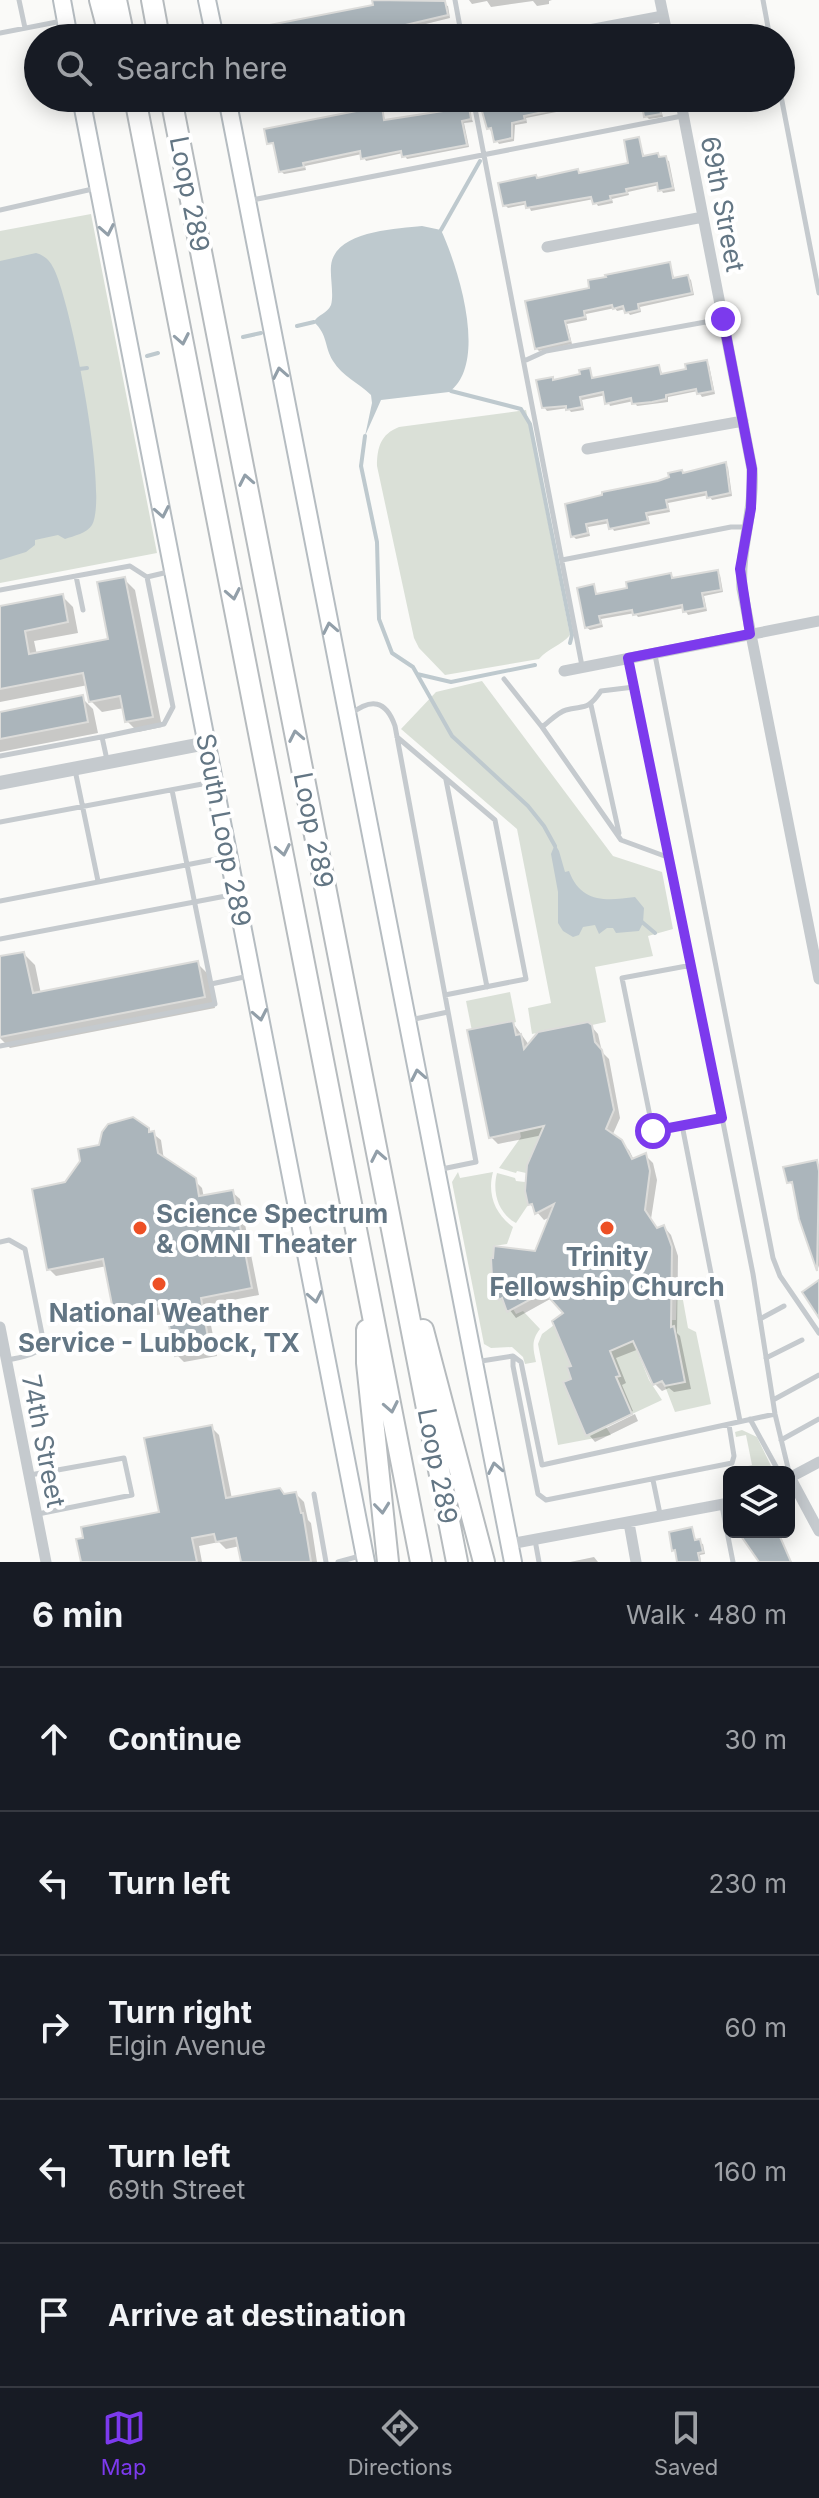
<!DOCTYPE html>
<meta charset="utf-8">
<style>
body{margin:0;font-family:Inter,sans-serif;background:#242831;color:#f1f3f6}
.controls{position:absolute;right:24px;bottom:24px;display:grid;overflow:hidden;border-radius:12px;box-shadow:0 4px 20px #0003}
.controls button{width:72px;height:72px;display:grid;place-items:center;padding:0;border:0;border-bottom:2px solid #363941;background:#171b24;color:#f1f3f6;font:40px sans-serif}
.stop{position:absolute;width:24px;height:24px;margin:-18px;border:6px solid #7c3aed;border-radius:50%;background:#fff}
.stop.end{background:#7c3aed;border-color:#fff;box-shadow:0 2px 8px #0008}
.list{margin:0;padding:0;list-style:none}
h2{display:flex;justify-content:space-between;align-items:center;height:104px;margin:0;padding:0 32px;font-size:34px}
h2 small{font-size:26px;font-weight:400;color:#9ea1a6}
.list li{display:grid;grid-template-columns:52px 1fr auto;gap:24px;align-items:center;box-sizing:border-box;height:144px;padding:0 32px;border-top:2px solid #363941}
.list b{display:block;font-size:30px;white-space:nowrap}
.list p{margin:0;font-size:26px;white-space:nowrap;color:#9ea1a6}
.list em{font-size:26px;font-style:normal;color:#9ea1a6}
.icon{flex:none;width:44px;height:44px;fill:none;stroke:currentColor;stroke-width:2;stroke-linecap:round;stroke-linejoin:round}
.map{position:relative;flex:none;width:819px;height:1562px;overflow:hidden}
.search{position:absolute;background:#171b24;box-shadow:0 4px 20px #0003;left:24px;right:24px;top:24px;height:88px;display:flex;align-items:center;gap:20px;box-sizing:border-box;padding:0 28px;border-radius:44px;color:#9ea1a6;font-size:30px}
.sheet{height:824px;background:#171b24}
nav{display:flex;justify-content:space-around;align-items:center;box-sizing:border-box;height:112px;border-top:2px solid #363941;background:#171b24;font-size:22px;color:#9ea1a6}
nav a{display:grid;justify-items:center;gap:4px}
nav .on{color:#7c3aed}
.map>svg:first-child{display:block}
.green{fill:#dae0d7}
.water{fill:#bec9ce}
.shadow{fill:#0003}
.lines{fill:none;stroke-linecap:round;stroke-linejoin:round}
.stream{stroke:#bec9ce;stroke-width:4}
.building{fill:#abb5bb;stroke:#dcdcda;stroke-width:2}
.secondary-casing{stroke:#b5bcc1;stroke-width:20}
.motorway-casing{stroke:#b6bbbe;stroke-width:24}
.service{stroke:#c5cace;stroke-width:5}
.minor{stroke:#c5cace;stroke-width:11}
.tertiary{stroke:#c5cace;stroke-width:14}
.secondary{stroke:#fff;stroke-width:16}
.motorway{stroke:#fff;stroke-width:20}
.oneway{stroke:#929fa9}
.route{stroke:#7c3aed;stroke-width:10}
.poi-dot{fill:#ed5025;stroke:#fff;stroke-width:3}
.labels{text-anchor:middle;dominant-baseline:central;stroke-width:8;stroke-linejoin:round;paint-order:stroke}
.street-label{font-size:26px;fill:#637684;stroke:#fff}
.poi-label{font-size:26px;font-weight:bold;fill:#637684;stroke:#fff}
</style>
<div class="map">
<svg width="819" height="1562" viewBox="0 0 819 1562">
<rect width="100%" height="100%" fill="#fafaf8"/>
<path class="green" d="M91,214L157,553L0,583V231Z
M526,410L570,635C561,646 548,648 539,659L445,675L419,648L414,638L377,466C377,447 381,434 399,427Z
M482,681L613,856L662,872L673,929L648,936L653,956L595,967L606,1022L592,1025L588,1022L532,1034L528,1008L551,1003L517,829L401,729L436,692Z
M510,992L516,1022L473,1036L466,1001Z
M544,1126L527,1165L526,1173L517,1171L516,1173L499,1168L521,1137L520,1132Z
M458,1172L460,1178L493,1172C487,1194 495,1214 513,1227L507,1244L494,1246C492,1269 491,1275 499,1299L502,1298L507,1312L513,1309L516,1314L523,1311L540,1329C531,1340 533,1349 536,1362L525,1364L523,1357L512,1347L491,1348L484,1344L452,1182Z
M497,1173L515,1178L516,1181L525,1182L528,1205L516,1223C498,1213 492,1192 497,1173Z
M677,1287L681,1289L688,1328L696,1332L711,1404L675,1412L665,1386L685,1382L673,1326L670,1327L668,1320H676Z
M554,1325L571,1366L567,1368L571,1379L563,1383L586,1435L606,1427L611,1435L558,1445L538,1344L542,1334Z
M633,1341L649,1380L662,1400L632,1414L617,1377L620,1375L610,1351Z
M742,1430L757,1437L771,1466L759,1472H741L740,1468L752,1465L746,1435L736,1437L735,1432Z"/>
<path class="water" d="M422,226L441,230C458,267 489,363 449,392L381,400L365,436L372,403L371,395C359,383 342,376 333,361C324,346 328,335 314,322C318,314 327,314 331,305C334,294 330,278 331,266C334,231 395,229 422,226Z
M36,253C46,256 50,261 54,269C71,303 109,495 92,525C87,533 74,536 65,539L58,535L35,540V545L26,552L0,560V261Z
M555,844L559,851L565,872L569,871C581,903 605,901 635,897L644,908L643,923L639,931L616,933L613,928H607L599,934L595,925L583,927L579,935L573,937L563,931L558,923V892L551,854Z"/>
<path class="shadow" d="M374,0H441L442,4L448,6L450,18L369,38H253L375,6Z
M552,0L549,1V4L537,6L533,1L491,7L487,1L472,4L469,0Z
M515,98H627L526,118L527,123L515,125L514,141L499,144L489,128Z
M643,98H658L663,117L649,119L646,116Z
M381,109L386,122L468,109L473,122L464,123L469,147L407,159L403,153L366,161L362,154L305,166L306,170L284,174L281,171L276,145L269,143Z
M638,139L645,158L658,155L669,161L675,191L663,193L659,185L628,192L629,195L612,199L613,203L598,206L594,199L531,211L528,204L508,208L505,205L538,180L631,165Z
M669,264L675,280L688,277L691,280L694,295L640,307L641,312L630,315L626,309L617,311L615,308L586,314L587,320L567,324L572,344L539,351L536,348L591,289Z
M706,362L709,365L715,394L702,397L698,391L668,397V402L637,406L634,401L610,406L606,395L582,400L584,410L571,412L568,408L547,411L544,407L552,379L555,382L582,376L589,370L593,380L659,367L663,375L688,370Z
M725,464L728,467L732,496L712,500L709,495L668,503L670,512L648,516L650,524L614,531L610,523L588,527L590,536L576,539L573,536L567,506Z
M717,572L720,575L723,592L704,596L707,611L688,615L684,608L638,617L635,613L601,619L603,627L590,630L586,627L593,587L597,596L630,589L671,575L674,578Z
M124,579L135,590L162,727L138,732L127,721L124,708L102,712L91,701L88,685L0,702V608L62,596L73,607L78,633L34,641L37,655L111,640Z
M82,698L93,709L98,733L0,752V714Z
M24,954L35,965L41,994L197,963L208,974L215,1008L10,1048L0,1038V958Z
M513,1023L529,1045L591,1026L598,1034L602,1052L609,1059L620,1118L612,1136L629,1150L634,1160L646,1156L653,1163L657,1180L651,1219L658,1229L664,1227L671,1235L678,1256L677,1333L680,1336L691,1389L674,1392L669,1388L662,1391L655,1384L639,1349L616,1358L626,1383L622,1385L633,1411L588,1433L574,1380L566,1313L552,1298L516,1318L501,1299L537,1253L552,1216L544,1220L530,1204L543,1135L498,1144L491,1137Z
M147,1129L161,1140L164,1160L194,1180L202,1188L204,1198L232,1192L240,1199L259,1295L207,1305L217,1356L184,1362L177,1355L169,1313L123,1321L116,1314L107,1266L56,1276L49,1269L66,1184L101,1147Z
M816,1163L819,1165V1268L801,1219L794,1185L788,1182Z
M635,1414L638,1421L595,1442L590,1436Z
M211,1427L219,1435L232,1499L296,1494L304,1502L308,1520L311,1523L317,1562H243L240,1546L226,1549L219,1542L199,1546L202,1562H83L161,1514Z
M691,1529L697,1542L703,1544L705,1554L700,1555L701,1562H678Z
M594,1557L598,1562H570Z"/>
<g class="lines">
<path class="stream" d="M441,230L480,161
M297,326L314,322
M243,337L261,333
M147,356L158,353
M79,369L87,368
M451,391L521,409L530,424L572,635L570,643
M365,436L361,466L377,542L379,619L392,653L413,667L452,736L528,806L544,826L555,846
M417,674L451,682L535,665
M642,922L655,933"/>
</g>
<path class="building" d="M372,0L445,1L448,15L367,34L368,38H251L249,29L373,5Z
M512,98H586V103L524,116L525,120L512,123V138L494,142L491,128L487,129L480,104Z
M641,98H658L661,114L644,117Z
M382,106L384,120L469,107L471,119L462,121L467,145L402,157L401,151L361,159L360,151L303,163L304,167L279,172L273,143L267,144L264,129Z
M639,137L643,156L658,153L659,157L666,156L673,188L658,191L657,183L626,189L627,193L610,196L611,200L593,204L591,197L526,208L525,202L503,206L498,183L536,175L537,178L578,169L579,173L628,163L624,140Z
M670,262L673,278L688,275L692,293L638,304L639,310L625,313L623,306L613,309L612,305L584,311L585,317L565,321L570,341L535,349L525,301L589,288L588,280L606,277L605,275Z
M707,360L713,391L697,394L696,389L666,395V399L652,402L632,404L631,398L605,404L603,392L580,397L582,407L566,410V406L542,408L536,380L553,377V380L580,374L579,370L590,368L592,378L659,365L661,374L686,369L685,364Z
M726,462L730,493L707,498L706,492L666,500L668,509L646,513L648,521L609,529L607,520L586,524L588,533L571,537L565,504L602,495V492L658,481L669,477L668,473L682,470L683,473Z
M718,570L721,590L702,593L705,608L683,612L682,605L633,615L632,610L599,616L601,624L585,628L577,588L594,584L596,594L627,588L626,582L671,573L672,578Z
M125,577L153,717L125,722L120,696L89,702L83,673L0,689V606L63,594L68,622L25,631L29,654L108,639L97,582Z
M83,695L88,722L0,739V712Z
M24,952L33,993L198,961L205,997L0,1037V956Z
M513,1021L516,1035L521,1034L524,1049L538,1032L588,1022L592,1025L595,1042L602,1050L614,1110L606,1129L622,1140L632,1159L646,1153L650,1171L645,1210L657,1228L664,1225L672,1247L671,1327L674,1326L685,1382L665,1386L662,1381L653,1385L633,1341L610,1351L620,1376L616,1377L632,1414L586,1436L563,1382L571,1379L567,1367L571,1366L552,1321L563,1313L544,1292L507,1312L502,1298L499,1300L492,1277L491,1258H493L494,1246L535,1251L554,1204L535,1214L532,1204L528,1205L525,1191L527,1165L544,1126L489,1138L467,1030Z
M133,1117L149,1128V1132L154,1131L158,1153L196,1178L199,1196L233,1190L252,1288L201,1298L210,1349L175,1356L165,1305L114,1315L103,1259L47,1270L32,1189L65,1182L80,1161L78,1149L99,1145L102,1132L108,1124Z
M817,1160L819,1171L817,1271L799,1219L792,1182L787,1183L783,1167Z
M819,1280V1318L802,1292Z
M212,1425L226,1498L280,1488L284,1494L296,1492L301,1513H303L311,1562H241L236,1538L216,1542L214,1534L192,1538L197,1562H81L76,1539L83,1538L81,1527L159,1512L144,1438Z
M692,1527L695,1540L700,1539L703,1552L698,1553L700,1562H677L675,1550L672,1551L669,1532Z
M748,1532H778L791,1562H759L741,1536Z"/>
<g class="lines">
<g class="secondary-casing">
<path id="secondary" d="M62,0L69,38
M207,0L215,38
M81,98L366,1562
M227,98L513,1562"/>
</g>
<g class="motorway-casing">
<path id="motorway" d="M100,0L110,38
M116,0L124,38
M152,0L159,38
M135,98L421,1562
M171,98L457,1562
M367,1330V1363L388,1562
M423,1330L484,1562"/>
</g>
<path class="service" d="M19,0L25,28
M455,0L462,38
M763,0L770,38
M0,33L62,21
M781,96L819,293
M473,98L582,666
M252,200L682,116
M0,210L97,188
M524,361L546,351L722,319
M562,560L731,527H746
M76,576L83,610
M0,590L130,566L147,577L168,572
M655,655L773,1258L780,1276L819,1333
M629,660L634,687
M504,679L542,727
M591,705L619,833
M351,714C371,698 386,700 395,726L476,1162L437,1170
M397,737L495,820L526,979L445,995
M0,756L101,737
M107,760L102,737L164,724L173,707L147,577
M75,770L98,881
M446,780L487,987
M0,822L213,782
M670,858L621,840L542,727C549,722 558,712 566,710C585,705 587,711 601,691L634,687C656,790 676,893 698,996L753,1274L775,1414L789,1472
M0,901L227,857
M0,939L231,895
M692,965L622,978L653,1131L722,1118
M211,984L249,976
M410,1020L448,1012
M0,1046L215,1004L172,790
M682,1125L740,1421
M0,1242L9,1240L25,1249L44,1344C37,1356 21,1357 7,1360
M760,1319L784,1306
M513,1357V1366L538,1494L546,1500L732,1463L734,1456L729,1425
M766,1358L802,1340
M475,1362L513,1356L521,1362L542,1465L775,1414
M773,1400L819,1375
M750,1419L779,1472
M781,1440L819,1419
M30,1475L124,1458L132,1495L38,1514
M653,1480L660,1514
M314,1494L326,1562
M722,1506L733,1562
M535,1540L539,1562
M338,1562L360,1556"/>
<path class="minor" d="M660,0L668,38
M547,38L663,16
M680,98L752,469C755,510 739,548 742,589L819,979
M547,247L703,217
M587,449L743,421
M564,671L819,621
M0,1327L46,1562
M790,1477L819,1531
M789,1478L819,1462
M629,1523L636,1562
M510,1544L729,1503"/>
<path class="tertiary" d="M0,783L207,743"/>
<use href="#secondary" class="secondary"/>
<use href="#motorway" class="motorway"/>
</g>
<defs><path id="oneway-chevron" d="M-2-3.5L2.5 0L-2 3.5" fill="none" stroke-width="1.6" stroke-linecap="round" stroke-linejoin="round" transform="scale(2)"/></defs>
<g class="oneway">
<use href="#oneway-chevron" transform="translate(107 230) rotate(79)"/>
<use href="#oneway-chevron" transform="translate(182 339) rotate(79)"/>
<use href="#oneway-chevron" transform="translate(280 373) rotate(-101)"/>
<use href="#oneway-chevron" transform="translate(246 480) rotate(-101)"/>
<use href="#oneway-chevron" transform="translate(162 512) rotate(79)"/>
<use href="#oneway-chevron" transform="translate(233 594) rotate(79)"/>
<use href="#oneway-chevron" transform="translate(330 628) rotate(-101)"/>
<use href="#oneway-chevron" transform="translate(296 736) rotate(-101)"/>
<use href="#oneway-chevron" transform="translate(283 850) rotate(79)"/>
<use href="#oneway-chevron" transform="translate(260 1015) rotate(79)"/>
<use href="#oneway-chevron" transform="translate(418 1075) rotate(-101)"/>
<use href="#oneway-chevron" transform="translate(378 1156) rotate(-101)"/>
<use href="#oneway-chevron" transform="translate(315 1297) rotate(79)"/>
<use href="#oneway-chevron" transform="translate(391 1407) rotate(79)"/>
<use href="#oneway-chevron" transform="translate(495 1468) rotate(-101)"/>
<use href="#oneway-chevron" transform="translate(382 1508) rotate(84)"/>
</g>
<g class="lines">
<path class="route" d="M653,1131L722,1118L628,658L750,634L740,569L751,508L752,469L723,319"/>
</g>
<g class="poi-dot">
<circle cx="140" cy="1228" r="8"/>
<circle cx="607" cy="1228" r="8"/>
<circle cx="159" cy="1284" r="8"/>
</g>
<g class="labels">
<g class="street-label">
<text transform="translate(190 194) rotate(79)">Loop 289</text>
<text transform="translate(723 204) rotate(79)">69th Street</text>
<text transform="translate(224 830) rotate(79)">South Loop 289</text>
<text transform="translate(314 830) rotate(79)">Loop 289</text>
<text transform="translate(44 1441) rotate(79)">74th Street</text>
<text transform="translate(438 1466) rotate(79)">Loop 289</text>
</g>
<g class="poi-label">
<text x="156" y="1213" text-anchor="start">Science Spectrum<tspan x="156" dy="30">&amp; OMNI Theater</tspan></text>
<text x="607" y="1256">Trinity<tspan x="607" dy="30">Fellowship Church</tspan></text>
<text x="159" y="1312">National Weather<tspan x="159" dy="30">Service - Lubbock, TX</tspan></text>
</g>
</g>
</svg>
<div class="controls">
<button><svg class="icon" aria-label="layers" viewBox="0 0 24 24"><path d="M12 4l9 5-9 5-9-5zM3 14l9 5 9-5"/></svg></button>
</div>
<div class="stop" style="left:653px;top:1131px"></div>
<div class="stop end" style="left:723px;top:319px"></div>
<div class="search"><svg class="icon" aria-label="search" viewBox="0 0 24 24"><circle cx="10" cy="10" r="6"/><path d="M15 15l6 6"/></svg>Search here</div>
</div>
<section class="sheet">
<h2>6 min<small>Walk · 480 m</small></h2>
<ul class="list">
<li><svg class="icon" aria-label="ahead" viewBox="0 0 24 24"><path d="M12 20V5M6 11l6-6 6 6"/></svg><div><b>Continue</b></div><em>30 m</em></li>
<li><svg class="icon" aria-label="left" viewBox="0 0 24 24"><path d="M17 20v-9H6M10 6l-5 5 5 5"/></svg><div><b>Turn left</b></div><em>230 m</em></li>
<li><svg class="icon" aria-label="right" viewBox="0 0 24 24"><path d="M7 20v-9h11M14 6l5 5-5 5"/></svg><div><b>Turn right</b><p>Elgin Avenue</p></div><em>60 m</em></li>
<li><svg class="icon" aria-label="left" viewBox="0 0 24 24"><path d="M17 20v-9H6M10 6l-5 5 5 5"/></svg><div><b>Turn left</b><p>69th Street</p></div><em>160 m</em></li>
<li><svg class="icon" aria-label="arrive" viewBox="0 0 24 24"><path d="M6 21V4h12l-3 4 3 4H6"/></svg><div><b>Arrive at destination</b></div></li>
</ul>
</section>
<nav>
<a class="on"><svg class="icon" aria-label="map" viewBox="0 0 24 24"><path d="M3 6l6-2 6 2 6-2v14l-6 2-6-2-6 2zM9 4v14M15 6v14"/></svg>Map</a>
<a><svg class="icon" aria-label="directions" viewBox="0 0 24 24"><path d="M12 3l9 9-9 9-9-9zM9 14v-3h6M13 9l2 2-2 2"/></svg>Directions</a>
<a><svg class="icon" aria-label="saved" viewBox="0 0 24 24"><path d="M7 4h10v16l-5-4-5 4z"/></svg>Saved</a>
</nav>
